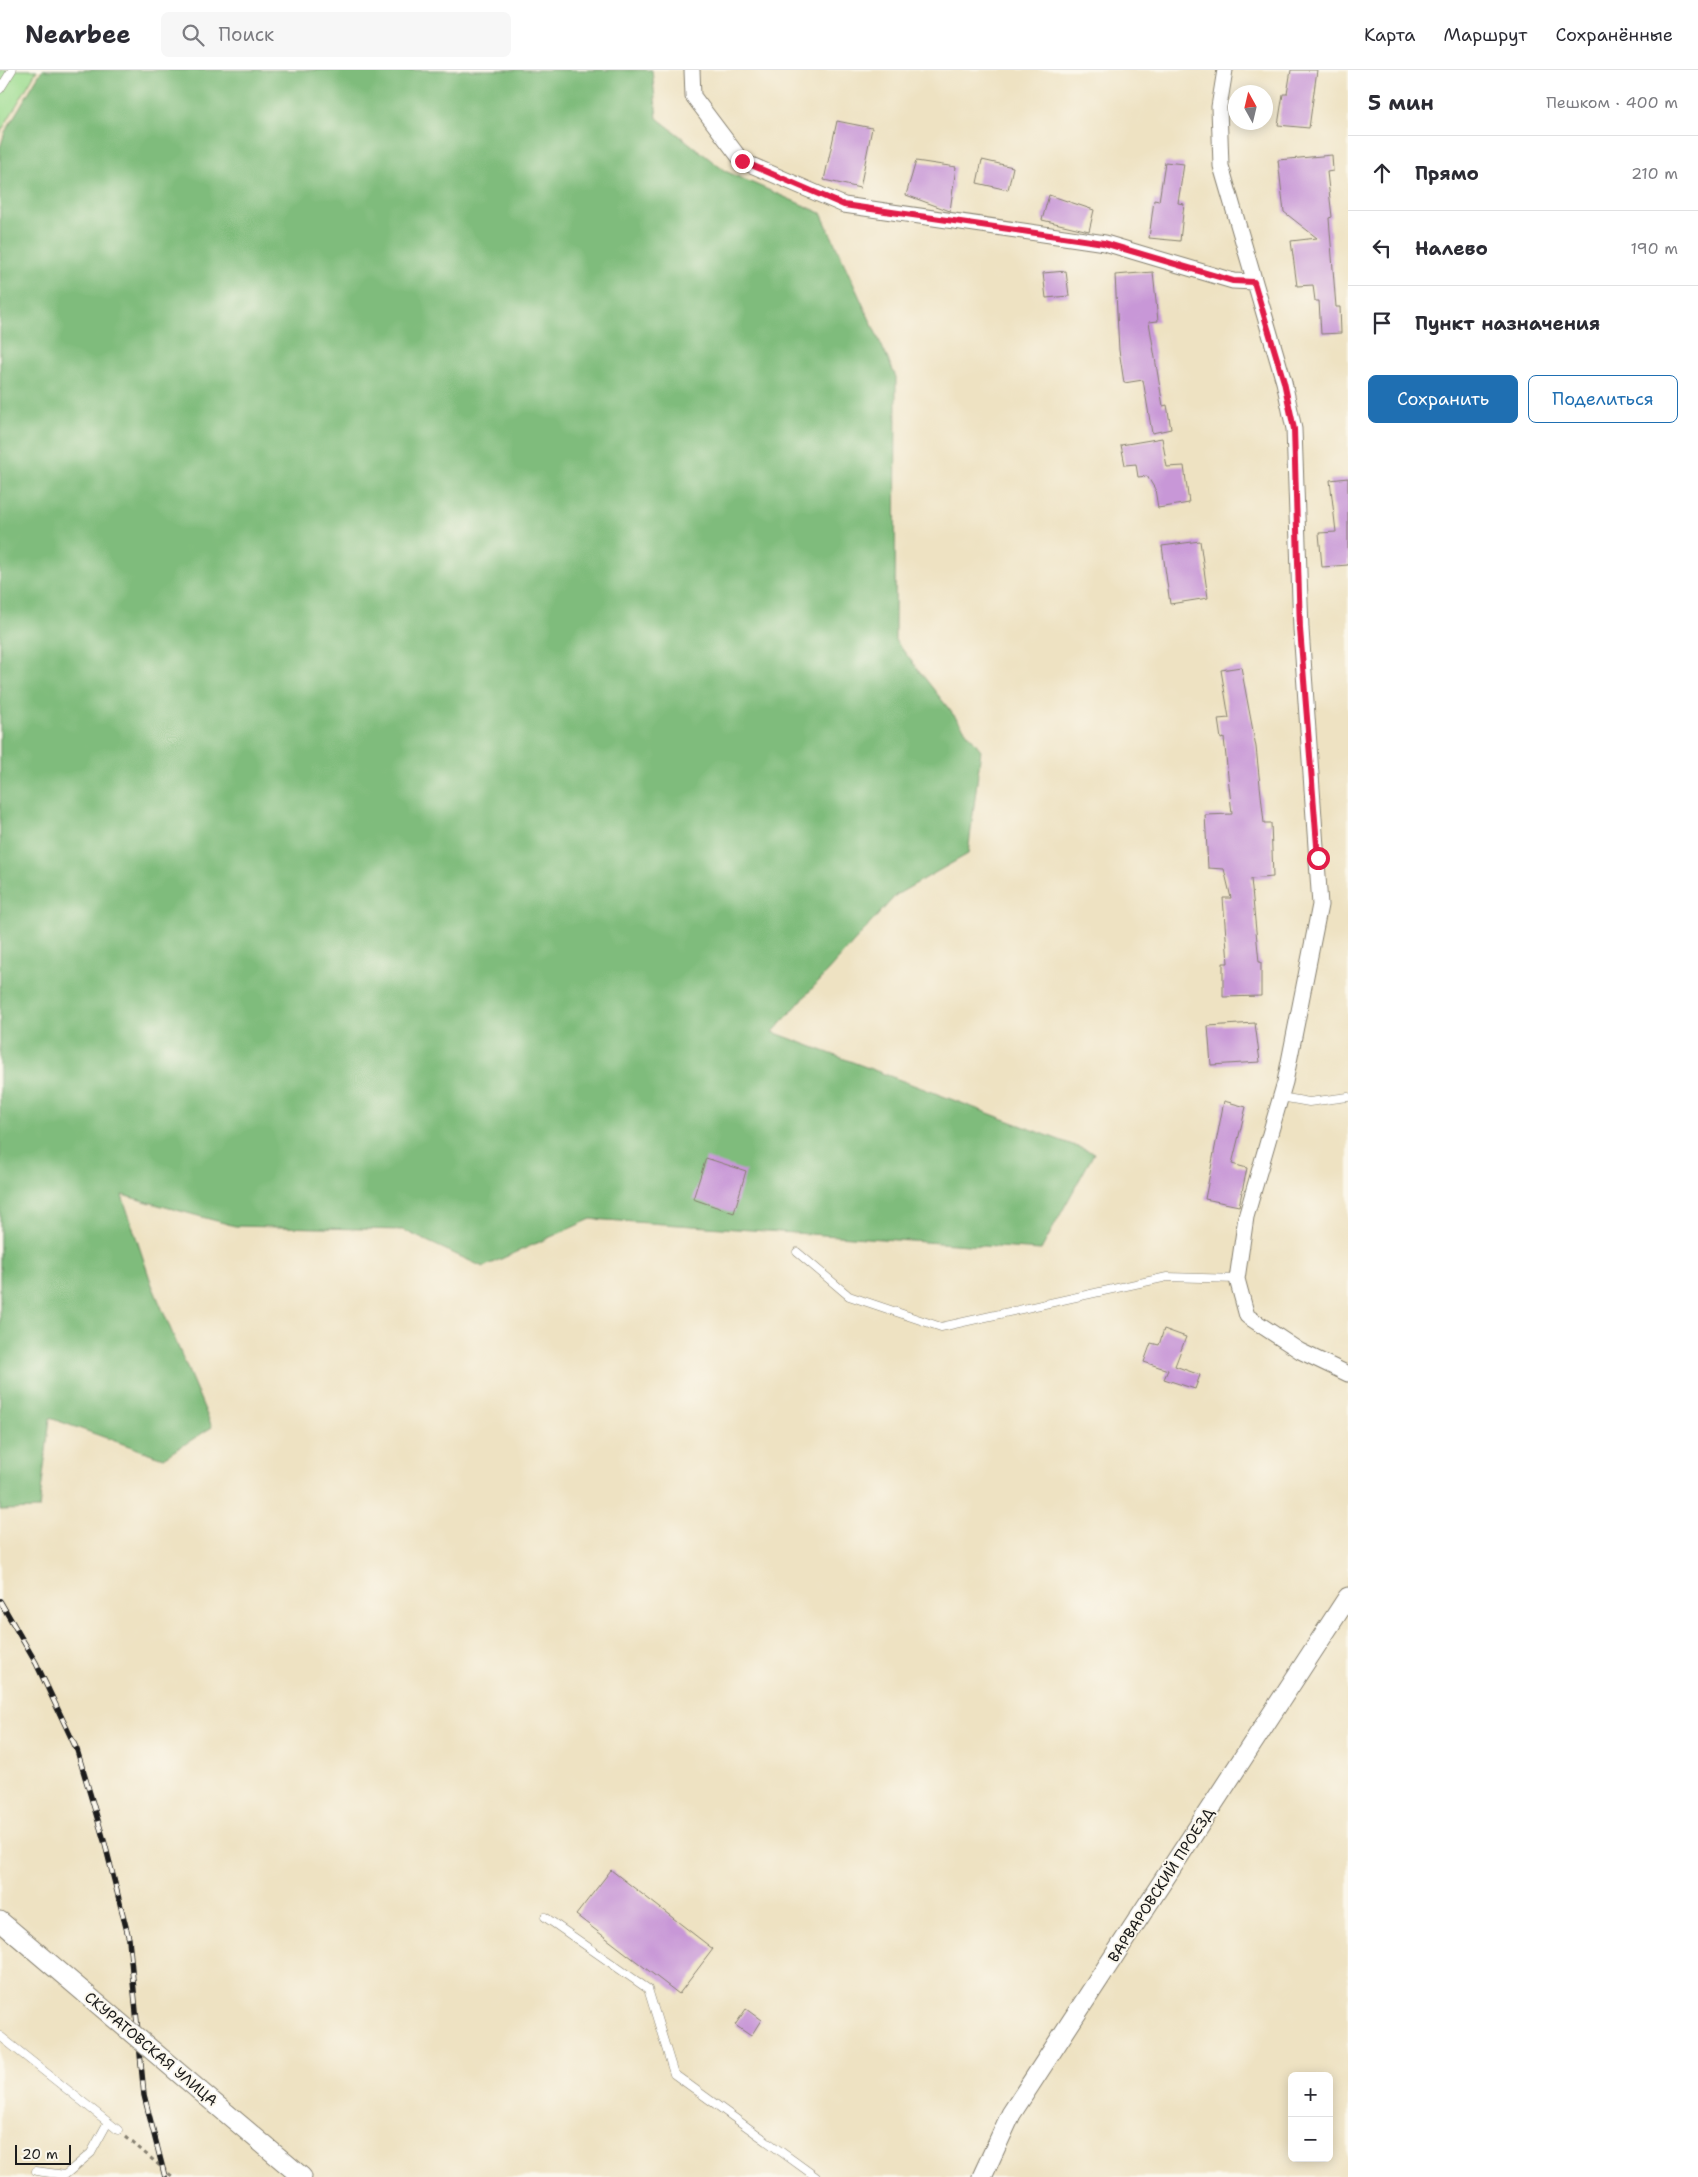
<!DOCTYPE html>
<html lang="ru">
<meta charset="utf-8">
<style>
body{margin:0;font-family:"Shantell Sans",sans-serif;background:#f7f7f7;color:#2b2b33}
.controls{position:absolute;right:15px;bottom:15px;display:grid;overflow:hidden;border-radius:8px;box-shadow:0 2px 12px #0003}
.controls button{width:45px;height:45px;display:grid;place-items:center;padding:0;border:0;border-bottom:1px solid #e1e1e2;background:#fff;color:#2b2b33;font:25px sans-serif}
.compass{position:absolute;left:1228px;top:15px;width:45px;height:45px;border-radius:50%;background:#fff;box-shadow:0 2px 12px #0003;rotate:352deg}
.scale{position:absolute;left:15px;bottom:12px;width:56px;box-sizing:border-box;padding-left:5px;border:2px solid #1c1c1c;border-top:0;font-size:14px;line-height:18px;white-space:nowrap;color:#1c1c1c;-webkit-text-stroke:4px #fbf7ec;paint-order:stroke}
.stop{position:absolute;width:15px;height:15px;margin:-11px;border:4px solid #e11d48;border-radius:50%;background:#fff}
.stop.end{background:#e11d48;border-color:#fff;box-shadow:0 1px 5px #0008}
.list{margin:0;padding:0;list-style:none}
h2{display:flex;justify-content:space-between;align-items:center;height:65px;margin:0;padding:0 20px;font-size:21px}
h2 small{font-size:16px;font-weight:400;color:#7c7c81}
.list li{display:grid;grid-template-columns:32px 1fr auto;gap:15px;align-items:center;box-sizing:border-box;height:75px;padding:0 20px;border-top:1px solid #e1e1e2}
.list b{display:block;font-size:19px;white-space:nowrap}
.list em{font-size:16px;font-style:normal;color:#7c7c81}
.actions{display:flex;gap:10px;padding:15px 20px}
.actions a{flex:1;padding:11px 0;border:1px solid #1f6fb2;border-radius:8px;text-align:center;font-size:18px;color:#1f6fb2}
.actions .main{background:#1f6fb2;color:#fff}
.icon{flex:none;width:28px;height:28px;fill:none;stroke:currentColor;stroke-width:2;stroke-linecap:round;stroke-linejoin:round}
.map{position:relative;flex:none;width:1348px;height:2107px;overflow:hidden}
header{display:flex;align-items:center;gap:30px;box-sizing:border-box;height:70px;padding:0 25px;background:#fff;border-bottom:1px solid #e1e1e2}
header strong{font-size:24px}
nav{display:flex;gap:28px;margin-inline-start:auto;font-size:18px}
.search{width:350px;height:45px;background:#f7f7f7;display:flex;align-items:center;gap:12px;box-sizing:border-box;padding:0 18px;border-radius:8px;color:#7c7c81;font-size:19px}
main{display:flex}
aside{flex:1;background:#fff}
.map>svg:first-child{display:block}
.green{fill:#9fdd92;stroke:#5e7c57}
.forest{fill:#7fbc7c;stroke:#4e6c4c}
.building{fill:#c897d7}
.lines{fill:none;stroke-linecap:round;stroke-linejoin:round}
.service-casing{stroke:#857f6f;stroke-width:9}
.minor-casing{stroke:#857f6f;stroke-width:17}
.tertiary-casing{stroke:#857f6f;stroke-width:21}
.path{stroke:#857f6f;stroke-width:3;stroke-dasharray:4 4;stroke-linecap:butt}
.service{stroke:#fff;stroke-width:8}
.minor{stroke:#fff;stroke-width:15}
.tertiary{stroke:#fff;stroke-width:19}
.rail-casing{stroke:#1c1c1c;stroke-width:5.5}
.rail{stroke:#fbf7ec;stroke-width:4;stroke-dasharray:11;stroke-linecap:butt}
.tertiary-bridge-casing{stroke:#857f6f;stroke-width:21;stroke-linecap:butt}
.tertiary-bridge{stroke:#fff;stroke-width:19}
.route{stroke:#e11d48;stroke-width:6}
.labels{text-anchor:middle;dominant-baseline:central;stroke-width:4;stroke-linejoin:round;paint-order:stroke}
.street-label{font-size:15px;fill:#1c1c1c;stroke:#fbf7ec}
</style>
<header>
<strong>Nearbee</strong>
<div class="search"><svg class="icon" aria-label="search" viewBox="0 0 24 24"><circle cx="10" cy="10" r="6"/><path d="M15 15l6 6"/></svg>Поиск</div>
<nav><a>Карта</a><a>Маршрут</a><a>Сохранённые</a></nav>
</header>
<main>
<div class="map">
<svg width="1348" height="2107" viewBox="0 0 1348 2107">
<rect width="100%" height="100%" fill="#fbf7ec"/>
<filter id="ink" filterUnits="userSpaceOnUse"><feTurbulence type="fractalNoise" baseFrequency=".02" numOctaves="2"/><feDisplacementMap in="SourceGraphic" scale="10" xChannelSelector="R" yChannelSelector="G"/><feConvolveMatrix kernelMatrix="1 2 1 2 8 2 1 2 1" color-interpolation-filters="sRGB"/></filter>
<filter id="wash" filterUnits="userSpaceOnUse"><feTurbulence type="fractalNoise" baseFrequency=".0096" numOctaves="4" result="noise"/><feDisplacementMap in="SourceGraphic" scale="20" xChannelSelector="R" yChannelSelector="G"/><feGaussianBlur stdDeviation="1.12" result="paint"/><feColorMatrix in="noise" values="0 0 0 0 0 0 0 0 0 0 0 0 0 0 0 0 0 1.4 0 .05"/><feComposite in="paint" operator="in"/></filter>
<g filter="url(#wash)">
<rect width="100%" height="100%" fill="#eee2c2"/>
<path class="green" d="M0,0H37L0,63Z"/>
<path class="forest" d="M42,0H652L657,48L725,101L821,143L896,307L895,570L981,680L968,784L896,825L773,962L1094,1083L1041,1180L591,1149L483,1197L403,1160L235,1156L122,1125L152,1215L212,1357L163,1388L50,1348L39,1439L0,1440V78L5,62Z"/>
<g id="blocks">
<path class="building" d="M1291,0H1317L1309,58L1278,55L1283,24H1287Z
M837,51L872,58L860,118L824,110Z
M1332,85L1333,101L1327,102L1332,147L1329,148L1336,237H1340L1341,263L1321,264L1319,231H1315L1313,215L1297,216L1291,171L1317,168L1284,142L1278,90Z
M982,90L1013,97L1008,120L977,113Z
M916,91L956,97L950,141L906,125Z
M1165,92L1184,94L1178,133L1184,134L1180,171L1149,168L1154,130L1159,131Z
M1049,125L1094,140L1089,161L1042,150Z
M1066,201L1069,226L1046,228L1043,203Z
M1153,202L1158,251L1149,252L1163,336L1167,335L1171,359L1152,363L1143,310L1124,313L1119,280L1115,205Z
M1162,368L1167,397L1184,396L1189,433L1158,438L1155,419L1147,406L1138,407L1136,394L1125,395L1121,375Z
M1348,408V495L1322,497L1319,463L1336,462L1330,410Z
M1200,471L1208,528L1170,534L1162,476Z
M1241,597L1256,677L1264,753H1271L1273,807L1251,809L1259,892H1261V926L1223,927V893H1228L1223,828H1231L1224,799L1208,798L1205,745L1232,744L1224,668L1221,669L1218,649L1229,648L1221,600Z
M1255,953L1260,992L1211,995L1208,956Z
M1224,1031L1246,1037L1232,1094L1247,1098L1239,1136L1205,1129Z
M706,1088L746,1101L734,1143L693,1129Z
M1164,1259L1186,1267L1175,1296L1200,1305L1195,1319L1164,1309L1168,1300L1144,1292L1151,1273L1159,1275Z
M611,1800L713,1879L679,1924L576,1845Z
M746,1939L761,1950L751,1966L735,1955Z"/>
</g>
</g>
<g filter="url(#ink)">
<use href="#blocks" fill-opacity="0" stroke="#857f6f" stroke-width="1"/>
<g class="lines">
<g class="service-casing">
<path id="service" d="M0,19L12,0
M1281,1027L1309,1032L1348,1027
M797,1182L849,1226L941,1257L1167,1207L1237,1209
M545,1847L648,1919L674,2004L816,2107
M0,1966L118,2060
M36,2101L65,2105L91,2083L108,2052"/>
</g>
<g class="minor-casing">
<path id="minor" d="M692,0L693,26L742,91L844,135L1105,173L1233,211L1254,212
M1225,0L1219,37L1221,96L1284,312L1294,359L1301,559L1320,835L1285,1012L1246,1147L1237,1209L1247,1246L1300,1281L1348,1304"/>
</g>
<g class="tertiary-casing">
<path id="tertiary" d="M0,1851L86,1924
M200,2021L302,2107
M982,2107L1011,2044L1348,1527"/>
</g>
<path class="path" d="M126,2067L173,2107"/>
<use href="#service" class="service"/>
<use href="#minor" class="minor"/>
<use href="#tertiary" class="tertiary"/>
<g class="rail-casing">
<path id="rail" d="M0,1531L36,1593L77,1680L105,1774L129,1869L144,2025L165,2107"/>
</g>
<use href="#rail" class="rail"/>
<g class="tertiary-bridge-casing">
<path id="tertiary-bridge" d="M86,1924L200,2021"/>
</g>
<use href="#tertiary-bridge" class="tertiary-bridge"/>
</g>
</g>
<g class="lines" filter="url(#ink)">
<path class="route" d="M742,91L844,135L1104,173L1233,211L1254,212L1284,312L1294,359L1300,559L1318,788"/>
</g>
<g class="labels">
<g class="street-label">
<text transform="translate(1161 1815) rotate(-57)">ВАРВАРОВСКИЙ ПРОЕЗД</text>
<text transform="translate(151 1979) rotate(40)">СКУРАТОВСКАЯ УЛИЦА</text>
</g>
</g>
</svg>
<div class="controls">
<button>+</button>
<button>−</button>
</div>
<svg class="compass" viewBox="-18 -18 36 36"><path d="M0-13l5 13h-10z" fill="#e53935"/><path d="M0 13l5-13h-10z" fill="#7c7c81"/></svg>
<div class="scale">20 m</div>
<div class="stop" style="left:1318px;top:788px"></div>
<div class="stop end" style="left:742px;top:91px"></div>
</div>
<aside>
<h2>5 мин<small>Пешком · 400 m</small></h2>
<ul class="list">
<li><svg class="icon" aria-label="ahead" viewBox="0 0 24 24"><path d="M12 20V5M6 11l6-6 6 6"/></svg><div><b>Прямо</b></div><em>210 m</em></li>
<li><svg class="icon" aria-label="left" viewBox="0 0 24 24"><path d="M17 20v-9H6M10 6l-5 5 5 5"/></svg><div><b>Налево</b></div><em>190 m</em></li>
<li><svg class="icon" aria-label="arrive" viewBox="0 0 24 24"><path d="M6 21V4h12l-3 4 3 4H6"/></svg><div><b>Пункт назначения</b></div></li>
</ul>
<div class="actions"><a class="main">Сохранить</a><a>Поделиться</a></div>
</aside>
</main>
